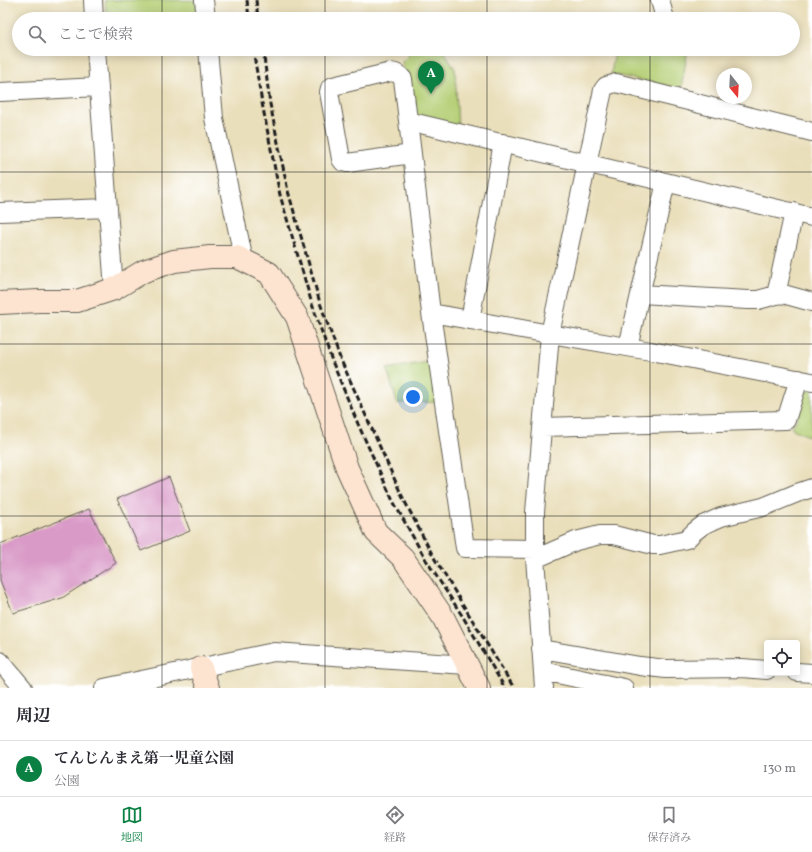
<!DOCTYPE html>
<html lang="ja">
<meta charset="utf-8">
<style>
body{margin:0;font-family:Vollkorn,"Noto Serif JP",serif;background:#f7f7f7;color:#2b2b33}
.controls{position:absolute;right:12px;bottom:12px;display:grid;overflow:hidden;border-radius:4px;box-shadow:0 2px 10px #0003}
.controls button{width:36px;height:36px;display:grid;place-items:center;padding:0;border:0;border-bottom:1px solid #e1e1e2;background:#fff;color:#2b2b33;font:20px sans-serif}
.compass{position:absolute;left:716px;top:68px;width:36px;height:36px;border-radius:50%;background:#fff;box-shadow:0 2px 10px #0003;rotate:162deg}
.you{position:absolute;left:413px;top:397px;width:14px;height:14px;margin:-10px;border:3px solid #fff;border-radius:50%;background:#1a73e8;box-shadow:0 0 0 6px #1a73e833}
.badge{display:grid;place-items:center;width:26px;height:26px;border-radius:50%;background:#0b8043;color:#fff;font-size:13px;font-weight:700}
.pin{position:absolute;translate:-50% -33px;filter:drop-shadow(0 1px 2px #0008)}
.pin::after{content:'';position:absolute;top:21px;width:14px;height:12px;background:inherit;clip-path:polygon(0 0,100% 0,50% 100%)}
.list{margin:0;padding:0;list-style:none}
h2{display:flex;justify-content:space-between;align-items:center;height:52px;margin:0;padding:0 16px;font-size:17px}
h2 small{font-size:13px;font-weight:400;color:#7c7c81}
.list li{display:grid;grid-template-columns:26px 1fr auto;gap:12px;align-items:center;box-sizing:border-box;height:56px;padding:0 16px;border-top:1px solid #e1e1e2}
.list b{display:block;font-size:15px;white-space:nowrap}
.list p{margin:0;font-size:13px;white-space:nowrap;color:#7c7c81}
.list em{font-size:13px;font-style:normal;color:#7c7c81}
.icon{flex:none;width:22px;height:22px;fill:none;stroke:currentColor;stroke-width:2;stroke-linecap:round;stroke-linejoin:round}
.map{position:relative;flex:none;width:812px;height:688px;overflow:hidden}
.search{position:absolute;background:#fff;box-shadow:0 2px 10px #0003;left:12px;right:12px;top:12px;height:44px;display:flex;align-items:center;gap:10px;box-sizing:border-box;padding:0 14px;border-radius:22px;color:#7c7c81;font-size:15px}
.sheet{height:108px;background:#fff}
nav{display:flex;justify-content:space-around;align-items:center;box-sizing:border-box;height:56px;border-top:1px solid #e1e1e2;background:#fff;font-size:11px;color:#7c7c81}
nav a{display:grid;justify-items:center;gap:2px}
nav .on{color:#0b8043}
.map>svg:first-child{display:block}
.green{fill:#b4ce73;stroke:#687548}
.building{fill:#d99ac7}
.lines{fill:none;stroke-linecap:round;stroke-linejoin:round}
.street-casing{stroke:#646054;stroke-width:20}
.secondary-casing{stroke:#646054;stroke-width:24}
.street{stroke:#fff;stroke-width:18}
.secondary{stroke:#fde4d0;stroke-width:22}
.rail{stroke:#1c1c1c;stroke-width:3;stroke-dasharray:6 3;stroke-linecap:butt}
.grid{fill:none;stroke:#1c1c1c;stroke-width:1;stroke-opacity:0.55}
</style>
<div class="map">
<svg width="812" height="688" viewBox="0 0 812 688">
<rect width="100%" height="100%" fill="#fff"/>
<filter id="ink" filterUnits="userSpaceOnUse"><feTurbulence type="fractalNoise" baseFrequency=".025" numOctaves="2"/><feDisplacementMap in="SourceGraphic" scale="8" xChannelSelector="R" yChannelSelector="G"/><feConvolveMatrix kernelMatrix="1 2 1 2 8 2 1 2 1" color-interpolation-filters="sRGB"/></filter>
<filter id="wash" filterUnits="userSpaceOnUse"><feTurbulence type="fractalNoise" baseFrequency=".012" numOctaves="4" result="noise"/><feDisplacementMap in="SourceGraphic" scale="16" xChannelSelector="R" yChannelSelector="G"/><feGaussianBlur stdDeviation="0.9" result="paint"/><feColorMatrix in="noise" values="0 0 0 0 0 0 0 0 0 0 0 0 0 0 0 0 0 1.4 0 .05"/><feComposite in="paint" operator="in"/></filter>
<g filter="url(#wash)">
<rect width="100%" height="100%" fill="#eadfbb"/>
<path class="green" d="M105,0H198L199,19H107Z
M415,49H443L455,69L458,128L410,119L402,62Z
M637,49H688L681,89L611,74L614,56Z
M434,361L440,402L397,403L387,369Z
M812,390V436H808L791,428L797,419L803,395L805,392Z"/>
<g id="blocks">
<path class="building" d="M169,477L190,531L141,551L117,499Z
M89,509L116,563L62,598L13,613L0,580V544Z"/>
</g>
</g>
<g filter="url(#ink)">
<use href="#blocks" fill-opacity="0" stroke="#646054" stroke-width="1"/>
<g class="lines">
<g class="street-casing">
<path id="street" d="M93,0L94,19
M204,0L206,19
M660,0L665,19
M96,49L114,289
M208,49L214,118L244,261
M0,92L99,87
M408,121L812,217
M412,154L347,163L343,162L341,159L329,92L330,88L333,86L391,72C397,73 399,74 403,79L431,313L465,548L535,549
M0,212L108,208
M640,294L748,300H758L776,295L783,294L812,302
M776,295L794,212
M431,313L550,334L651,351L812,382
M470,320L503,143
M628,347L666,182
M543,427L786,420L799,379
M535,559L576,541L600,535H614L653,545H660L687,539L694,532L703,525L721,517L763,507L797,493L812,488
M541,649L640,666L666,669L742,668L767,670
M0,661L23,688
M543,671L624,688
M797,672L812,673
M104,688L274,652L467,665
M544,688L535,557V512L550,334L603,90L606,86L616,83L812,132"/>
</g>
<g class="secondary-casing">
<path id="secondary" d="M0,303L39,301H77L114,289L144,271L174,261L210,257H237L269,273L297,317L347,468L376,532L403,558L443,617L479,688
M201,668L208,688"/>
</g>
<use href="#street" class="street"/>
<use href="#secondary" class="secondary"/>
<path class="rail" d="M247,0L249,19
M256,0L258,19
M253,49L262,103L280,195L312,304L332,361L358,424L393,501L426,560L463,617L505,688
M263,49L270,104L288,191L320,303L340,358L402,496L433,556L514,688"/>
</g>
</g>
<path class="grid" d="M162,0V19M325,0V19M487,0V19M650,0V19M162,49V688M325,49V688M487,49V688M650,49V688M0,172H812M0,344H812M0,516H812"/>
</svg>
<div class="controls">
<button><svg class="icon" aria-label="locate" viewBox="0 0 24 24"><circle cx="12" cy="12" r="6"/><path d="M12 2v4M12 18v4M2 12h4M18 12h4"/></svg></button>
</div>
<svg class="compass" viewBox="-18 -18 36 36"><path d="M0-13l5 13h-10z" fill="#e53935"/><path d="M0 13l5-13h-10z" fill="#7c7c81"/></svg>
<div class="you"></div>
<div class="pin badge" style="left:431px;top:94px">A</div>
<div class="search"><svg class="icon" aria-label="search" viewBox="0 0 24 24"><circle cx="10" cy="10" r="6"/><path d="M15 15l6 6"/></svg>ここで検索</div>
</div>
<section class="sheet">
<h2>周辺<small></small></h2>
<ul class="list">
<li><span class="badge">A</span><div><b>てんじんまえ第一児童公園</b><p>公園</p></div><em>130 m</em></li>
</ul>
</section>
<nav>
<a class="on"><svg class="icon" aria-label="map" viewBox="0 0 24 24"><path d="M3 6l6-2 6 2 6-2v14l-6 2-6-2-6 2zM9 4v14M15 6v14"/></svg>地図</a>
<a><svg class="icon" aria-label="directions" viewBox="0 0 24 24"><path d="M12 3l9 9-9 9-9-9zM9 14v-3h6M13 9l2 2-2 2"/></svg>経路</a>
<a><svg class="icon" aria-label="saved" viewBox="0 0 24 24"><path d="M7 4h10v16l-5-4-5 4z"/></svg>保存済み</a>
</nav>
